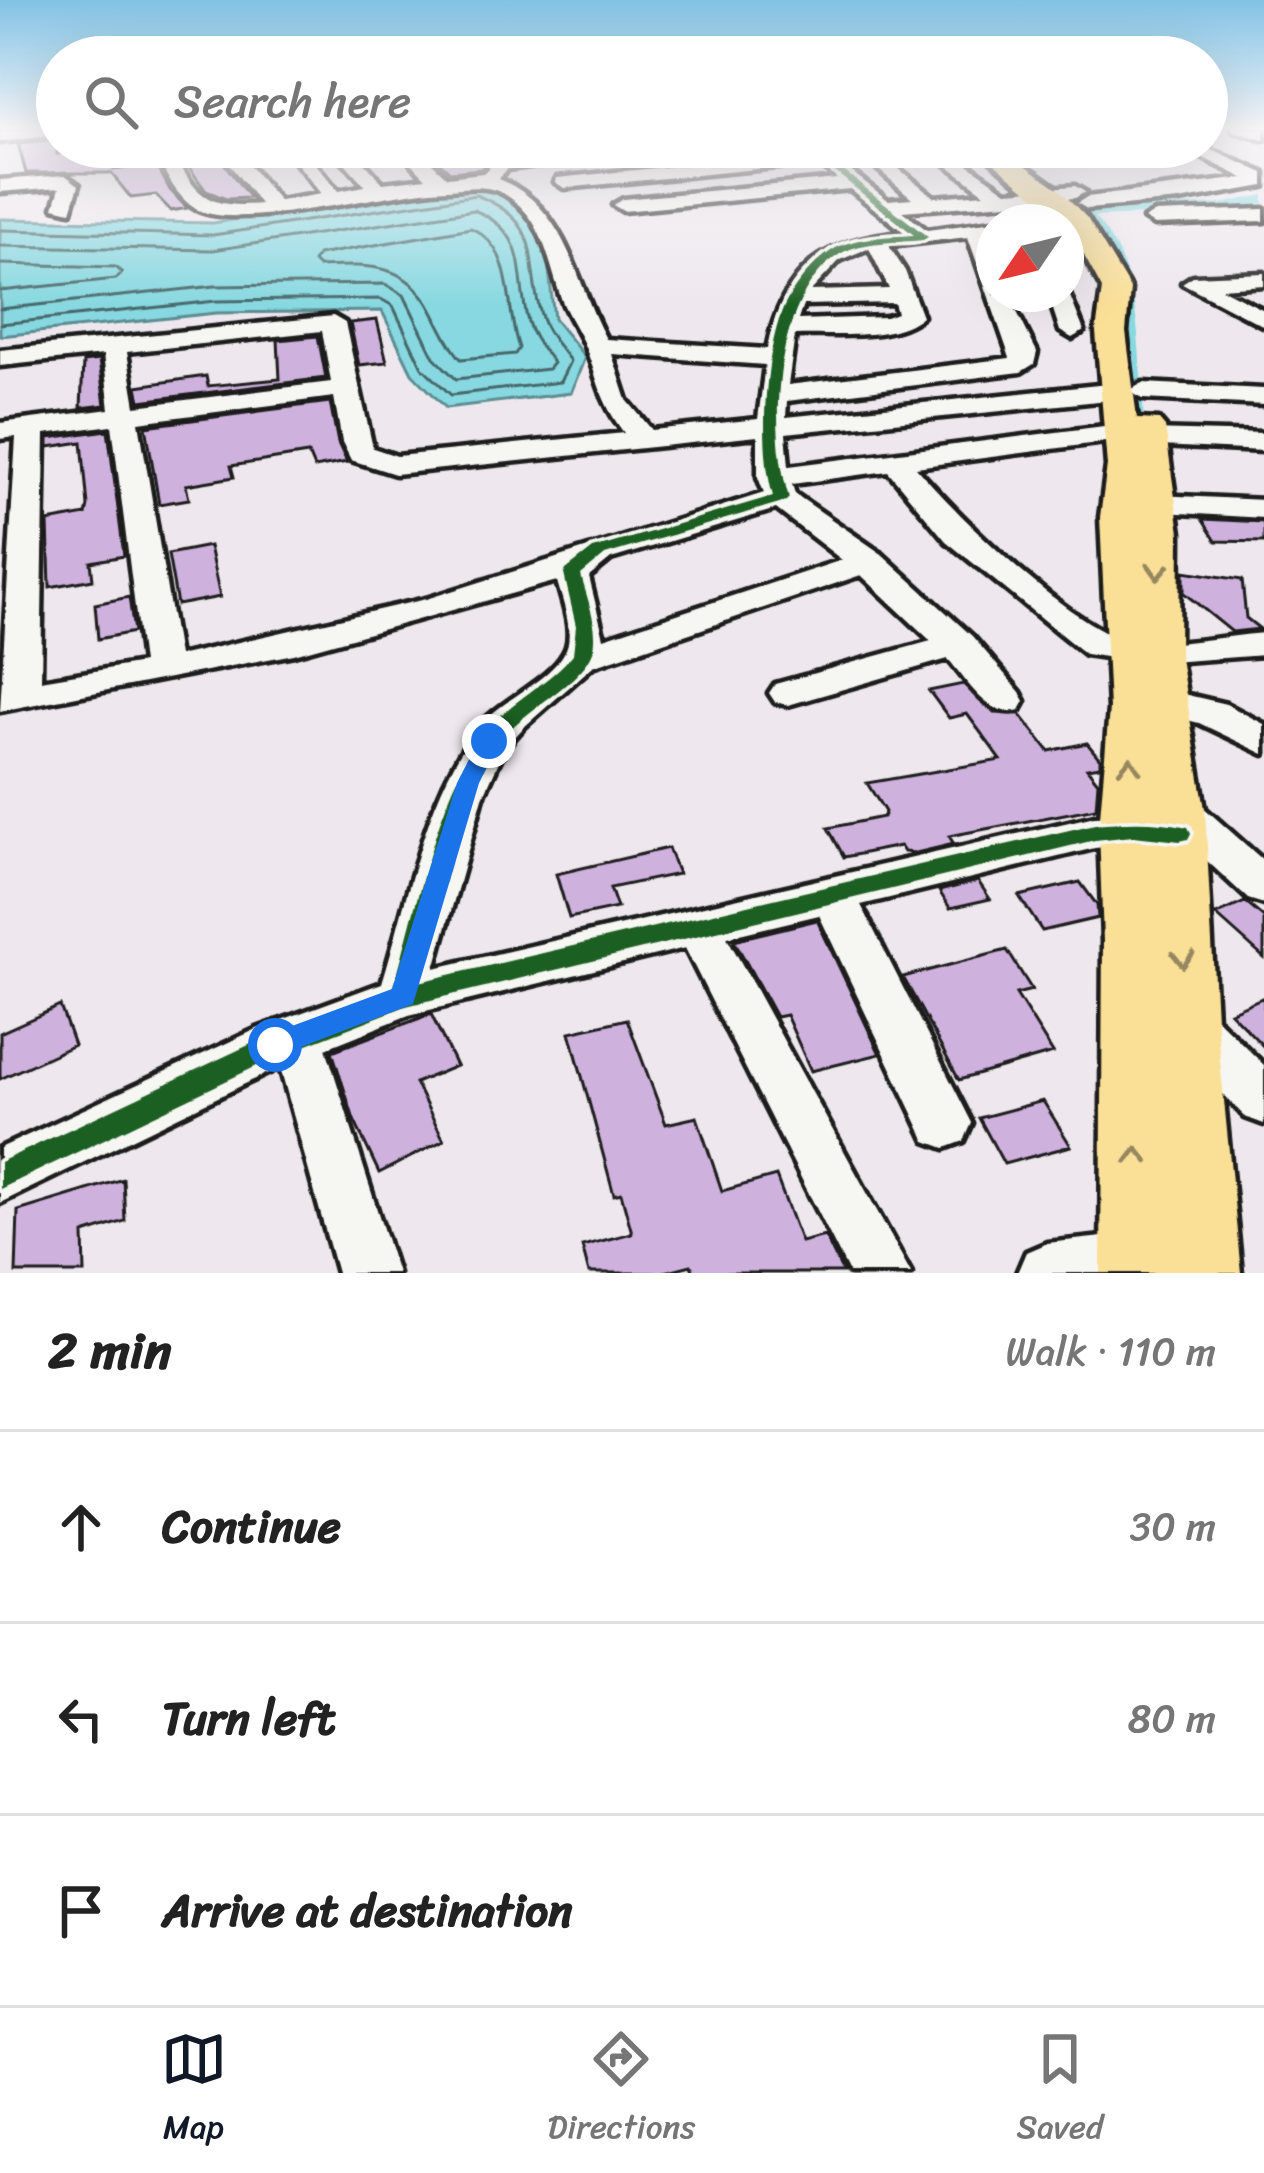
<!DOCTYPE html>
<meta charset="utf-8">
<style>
body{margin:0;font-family:Sriracha,sans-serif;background:#f6f6f6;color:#222}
.compass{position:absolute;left:976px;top:204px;width:108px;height:108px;border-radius:50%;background:#fff;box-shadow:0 12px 48px #0002;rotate:235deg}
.stop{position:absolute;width:36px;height:36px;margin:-27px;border:9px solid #1a73e8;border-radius:50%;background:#fff}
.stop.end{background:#1a73e8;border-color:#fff;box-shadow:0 3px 12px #0008}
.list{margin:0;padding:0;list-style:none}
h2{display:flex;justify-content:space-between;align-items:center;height:156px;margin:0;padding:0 48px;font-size:51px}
h2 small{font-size:39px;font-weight:400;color:#767676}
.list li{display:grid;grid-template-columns:78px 1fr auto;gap:36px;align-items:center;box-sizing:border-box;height:192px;padding:0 48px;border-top:3px solid #e0e0e0}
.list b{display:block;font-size:45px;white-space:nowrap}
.list em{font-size:39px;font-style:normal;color:#767676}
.icon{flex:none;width:66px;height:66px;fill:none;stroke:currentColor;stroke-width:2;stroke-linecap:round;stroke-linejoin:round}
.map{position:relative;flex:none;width:1264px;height:1273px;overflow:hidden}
.search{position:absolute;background:#fff;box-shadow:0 12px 48px #0002;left:36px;right:36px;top:36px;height:132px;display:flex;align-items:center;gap:30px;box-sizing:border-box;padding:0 42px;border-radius:66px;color:#767676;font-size:45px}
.sheet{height:732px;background:#fff}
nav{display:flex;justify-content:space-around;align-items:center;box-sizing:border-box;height:168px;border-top:3px solid #e0e0e0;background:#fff;font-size:33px;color:#767676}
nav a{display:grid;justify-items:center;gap:6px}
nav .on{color:#111827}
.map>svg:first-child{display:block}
.water{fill:#87d8e0;stroke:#5c8d92;stroke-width:3}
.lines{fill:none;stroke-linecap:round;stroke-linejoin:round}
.shore{stroke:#47676a;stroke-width:3}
.canal{fill:#87d8e0;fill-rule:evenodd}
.building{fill:#cfb1de;stroke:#1c1c1c;stroke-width:3}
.minor-casing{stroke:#1c1c1c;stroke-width:9}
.major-casing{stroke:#1c1c1c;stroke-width:9}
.minor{fill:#f6f6f2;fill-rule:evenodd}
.major{fill:#fadf96;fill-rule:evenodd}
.cycleway-casing{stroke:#f6f6f2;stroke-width:8}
.cycleway{fill:#1b5e20;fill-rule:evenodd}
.oneway{stroke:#96875f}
.route{fill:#1a73e8}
</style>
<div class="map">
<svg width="1264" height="1273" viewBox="0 0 1264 1273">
<rect width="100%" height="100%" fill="#eee8ee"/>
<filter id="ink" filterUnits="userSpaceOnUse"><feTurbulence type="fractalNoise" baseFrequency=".00833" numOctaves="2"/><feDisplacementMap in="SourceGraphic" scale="24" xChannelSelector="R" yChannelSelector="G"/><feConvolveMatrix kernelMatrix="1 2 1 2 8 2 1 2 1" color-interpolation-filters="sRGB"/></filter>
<g filter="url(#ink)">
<path class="water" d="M476,183L504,191L521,204L546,241L554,319L585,357L571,393L446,408L412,373L382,311L216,313L0,336V219L213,223Z"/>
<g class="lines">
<path class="shore" d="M471,228C517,250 504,306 519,348L515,354L461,359C448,344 441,327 432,310C406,261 367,265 318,267L313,262L318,255Z
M0,230L213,235L476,195C549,224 522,261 543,321C548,336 561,348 570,361L560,382L451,395L422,367L393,306L381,299L216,301L0,324
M0,246L213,250L474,210C531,234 515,273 528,322C532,338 544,350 553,363L548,369L456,379L434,357L404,295L385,284L215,286L0,309
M0,264L116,267L122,273L116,279L0,291"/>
<path class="canal" d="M991,147H1005L1086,209L1220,204L1264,195V203L1220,212L1094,217C1134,261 1138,319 1141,376C1142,392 1145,409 1142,423H1128L1126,419C1123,345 1129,265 1072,209C1048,185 1017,169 991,147Z"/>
</g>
<path class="building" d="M57,140V154L101,148L114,170L129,168L128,147H147L170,190L187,208L171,211L156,195L131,198L111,173H26L18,144Z
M174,147H212L250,198L226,199L206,191Z
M422,147H467L488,162L481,169L450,172Z
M377,320L387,362L359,365L350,323Z
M318,336L326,378L140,401L137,386L206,376L208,386L280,379L278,340Z
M99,360L105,405L81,408L83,362Z
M330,402L338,443L347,462L314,468L308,454L231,466L234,477L186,485L189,499L159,504L146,426Z
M108,430L124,556L91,562L93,579L50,587L48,522L86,515L88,506L82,442L49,447V438Z
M1202,519L1264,522V542L1216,541Z
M209,546L220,597L177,605L168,554Z
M1184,571L1242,580L1246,618L1260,629L1232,632L1184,593Z
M129,597L134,632L98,639L95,604Z
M963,684L995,713L1020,714L1049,751L1087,743L1100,759V766L1087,768L1098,782L1096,808L949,836L954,844L916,853L904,852L900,846L844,857L828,828L883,817L885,812L867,783L1001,760L967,714L949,718L929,691Z
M668,848L678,874L610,888L617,908L569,918L556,874Z
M978,881L990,899L950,908L939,891Z
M1080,882L1097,905L1098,918L1042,931L1019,896Z
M1245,902L1264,918V958L1216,915Z
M817,920L880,1054L811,1071L786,1015L776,1017L734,940Z
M1007,950L1032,990L1016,994L1053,1053L959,1080L903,977Z
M1264,997V1047L1230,1012Z
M60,1006L74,1045L0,1079V1033Z
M431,1014L456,1066L415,1083L444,1140L379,1173L354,1120L332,1051Z
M627,1019L666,1124L697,1117L722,1191L776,1176L801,1242L825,1236L843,1273H694L691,1265L661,1273H589L582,1246L632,1233L621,1193L614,1195L570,1032Z
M1043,1101L1071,1146L1004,1164L979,1118Z
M123,1179L125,1221L84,1234L85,1273H16L18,1211Z"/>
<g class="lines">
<g class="minor-casing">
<path id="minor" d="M57,127V135L0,142V132Z
M1232,127L1264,129V140L1234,131Z
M105,147H123L126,165H114Z
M151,147H169C196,193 203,209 260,204L216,147H234L279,201L321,194L284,147H302L338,191L365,186L331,147H350L383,183L426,178L396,147H415L447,177L483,173L497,160L600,147H652L643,152L507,169L498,179C568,206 574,280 606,339L767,349C783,269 824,238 904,232L850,189L623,211L613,205L623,199L837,179L817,163L564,188L555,182L557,178L805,153L799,147H819L888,200L912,198L853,148L872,147L934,197L985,193L923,147H943L1007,191L1075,186L1085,192L1075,198L902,211L927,230L994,221L999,222H994V233L988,234L994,251V294H1008L1037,352L1034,364L1021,372L787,401L786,417L1118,383L1130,390L1143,383L1264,389V405L1143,399L1130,392L1118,399L786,433L789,466L1120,424L1130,426L1134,432L1130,438L1120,440L916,467C959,517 1084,642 1144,644C1182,645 1226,636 1264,633V655L1156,663L1140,655L1126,660L1085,654L946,541L888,471L792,484L795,494L882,554L972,636L1020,692L1025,701L1020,710C987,719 968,681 948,659L788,705L775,702L769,693L775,684L931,641L861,575L593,666L524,727L505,748L483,797L435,968L1095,816L1146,814L1161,819L1168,830L1161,841L1095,848L861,905L972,1123L964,1141L945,1148L926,1141L819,915L727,937L911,1273H849L685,948L409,1015L326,1048L397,1273H337L280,1067L0,1203V1148L257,1029L382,983C408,900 423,803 474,732C497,701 547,683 564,653C576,634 562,601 557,581L294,654L0,711L16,437L0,439V423L110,409L103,355L0,366V350L333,316L345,323L373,448L397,456L624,433C598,398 599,379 583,342C575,325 564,310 559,292C548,258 542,219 509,197C489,183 469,188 447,189C392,190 231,235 193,207C173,193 163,167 151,147ZM968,237L1010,358L788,385L795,335C832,333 893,342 922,316L905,271L889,246ZM869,248L889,289L811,291L840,260ZM894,303L897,313L886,317L798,320L803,305ZM322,331L331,382L136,406L127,352ZM612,354L765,365L758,419L652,430L627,400ZM334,397L342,442L351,460L395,474L758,436V477L764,493L426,599L178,656L139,422ZM112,425L142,663L41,680L45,434ZM776,509L842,560L604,638L589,577L611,559Z
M1181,147H1205L1264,173V186L1179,201L1087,209L1077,203L1087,197L1244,178Z
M65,175L79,185L71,211L54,207L60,187L0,192V180Z
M1264,209V221L1154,225L1144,219L1154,213Z
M1264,273V285L1221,288L1264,310V326L1182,283L1193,276Z
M1067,289L1084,331L1072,338L1060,331L1048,294H1066Z
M1149,430L1264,433V451L1139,445L1135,439Z
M1157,495L1264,500V518L1146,511L1142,504Z
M1162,689L1226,704L1264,724V754L1199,723L1148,710L1143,701L1148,692Z
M1178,794L1193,798L1264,861V904L1248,899L1163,820L1157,809L1163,798Z
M1186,1000L1204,1006L1264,1065V1124L1245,1117L1168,1036L1161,1021L1168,1006Z
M1140,1233L1161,1242L1170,1263L1166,1273H1017L1026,1252L1047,1243Z"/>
</g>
<g class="major-casing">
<path id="major" d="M975,147H1000L1059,189L1087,218L1130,289L1126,332L1137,419L1159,420L1165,427L1180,533L1179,652L1205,809L1216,1019L1241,1273H1101L1103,941L1099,829L1109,709L1100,517L1107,466L1096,332L1102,289L1066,222Z"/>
</g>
<use href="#minor" class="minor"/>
<use href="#major" class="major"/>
<g class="cycleway-casing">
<path id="cycleway" d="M804,147H813L928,237L923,240C896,243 864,240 840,254C773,296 768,430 789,498L786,501L605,555L581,575C586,597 599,625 594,648C586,682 518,712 497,745C456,808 440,909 419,982L1095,824C1126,821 1157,820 1188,827L1191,833L1188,839L1180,841L1133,836L1095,840L406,1006L284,1053L0,1189V1162L266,1037L393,989C416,912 435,800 483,735C507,702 547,686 573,654L576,626L564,574L566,570L593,549L773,496C759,448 764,355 783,309C792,288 812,264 831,251C854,236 887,237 914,235Z"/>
</g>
<use href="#cycleway" class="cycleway"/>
</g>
<defs><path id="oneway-chevron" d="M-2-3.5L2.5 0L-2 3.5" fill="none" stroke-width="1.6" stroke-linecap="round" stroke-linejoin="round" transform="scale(3)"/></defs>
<g class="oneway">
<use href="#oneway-chevron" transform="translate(1158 571) rotate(92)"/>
<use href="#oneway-chevron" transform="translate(1130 766) rotate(-87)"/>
<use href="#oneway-chevron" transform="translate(1183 959) rotate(89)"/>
<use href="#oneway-chevron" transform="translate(1137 1156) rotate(-91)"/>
</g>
</g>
<linearGradient id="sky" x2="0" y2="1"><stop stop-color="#81c2e5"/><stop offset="0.42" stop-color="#f7f5f7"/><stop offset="1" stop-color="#f7f5f7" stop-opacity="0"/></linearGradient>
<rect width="1264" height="306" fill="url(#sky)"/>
<path class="route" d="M489,733L500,741L479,783L413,1004L275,1057L265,1053L261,1045L265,1036L392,989L457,783L481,736Z"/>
</svg>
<svg class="compass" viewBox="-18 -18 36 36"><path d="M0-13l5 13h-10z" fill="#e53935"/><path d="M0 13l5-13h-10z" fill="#767676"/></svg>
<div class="stop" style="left:275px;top:1045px"></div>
<div class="stop end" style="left:489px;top:741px"></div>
<div class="search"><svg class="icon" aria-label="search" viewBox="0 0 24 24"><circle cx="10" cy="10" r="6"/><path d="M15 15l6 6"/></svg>Search here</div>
</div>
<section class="sheet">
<h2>2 min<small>Walk · 110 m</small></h2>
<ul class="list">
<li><svg class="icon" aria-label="ahead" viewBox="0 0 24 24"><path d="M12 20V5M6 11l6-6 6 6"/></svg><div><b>Continue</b></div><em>30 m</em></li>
<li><svg class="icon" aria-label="left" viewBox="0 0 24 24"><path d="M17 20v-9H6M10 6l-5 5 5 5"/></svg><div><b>Turn left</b></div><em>80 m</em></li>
<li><svg class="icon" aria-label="arrive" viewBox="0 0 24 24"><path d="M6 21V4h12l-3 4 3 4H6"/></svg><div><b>Arrive at destination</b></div></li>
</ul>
</section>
<nav>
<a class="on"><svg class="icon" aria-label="map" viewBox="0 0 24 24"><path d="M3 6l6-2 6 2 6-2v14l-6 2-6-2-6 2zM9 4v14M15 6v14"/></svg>Map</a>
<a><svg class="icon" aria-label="directions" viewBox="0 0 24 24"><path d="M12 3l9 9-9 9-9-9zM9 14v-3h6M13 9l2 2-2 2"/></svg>Directions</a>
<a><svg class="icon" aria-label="saved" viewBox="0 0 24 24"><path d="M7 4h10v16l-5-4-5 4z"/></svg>Saved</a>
</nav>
